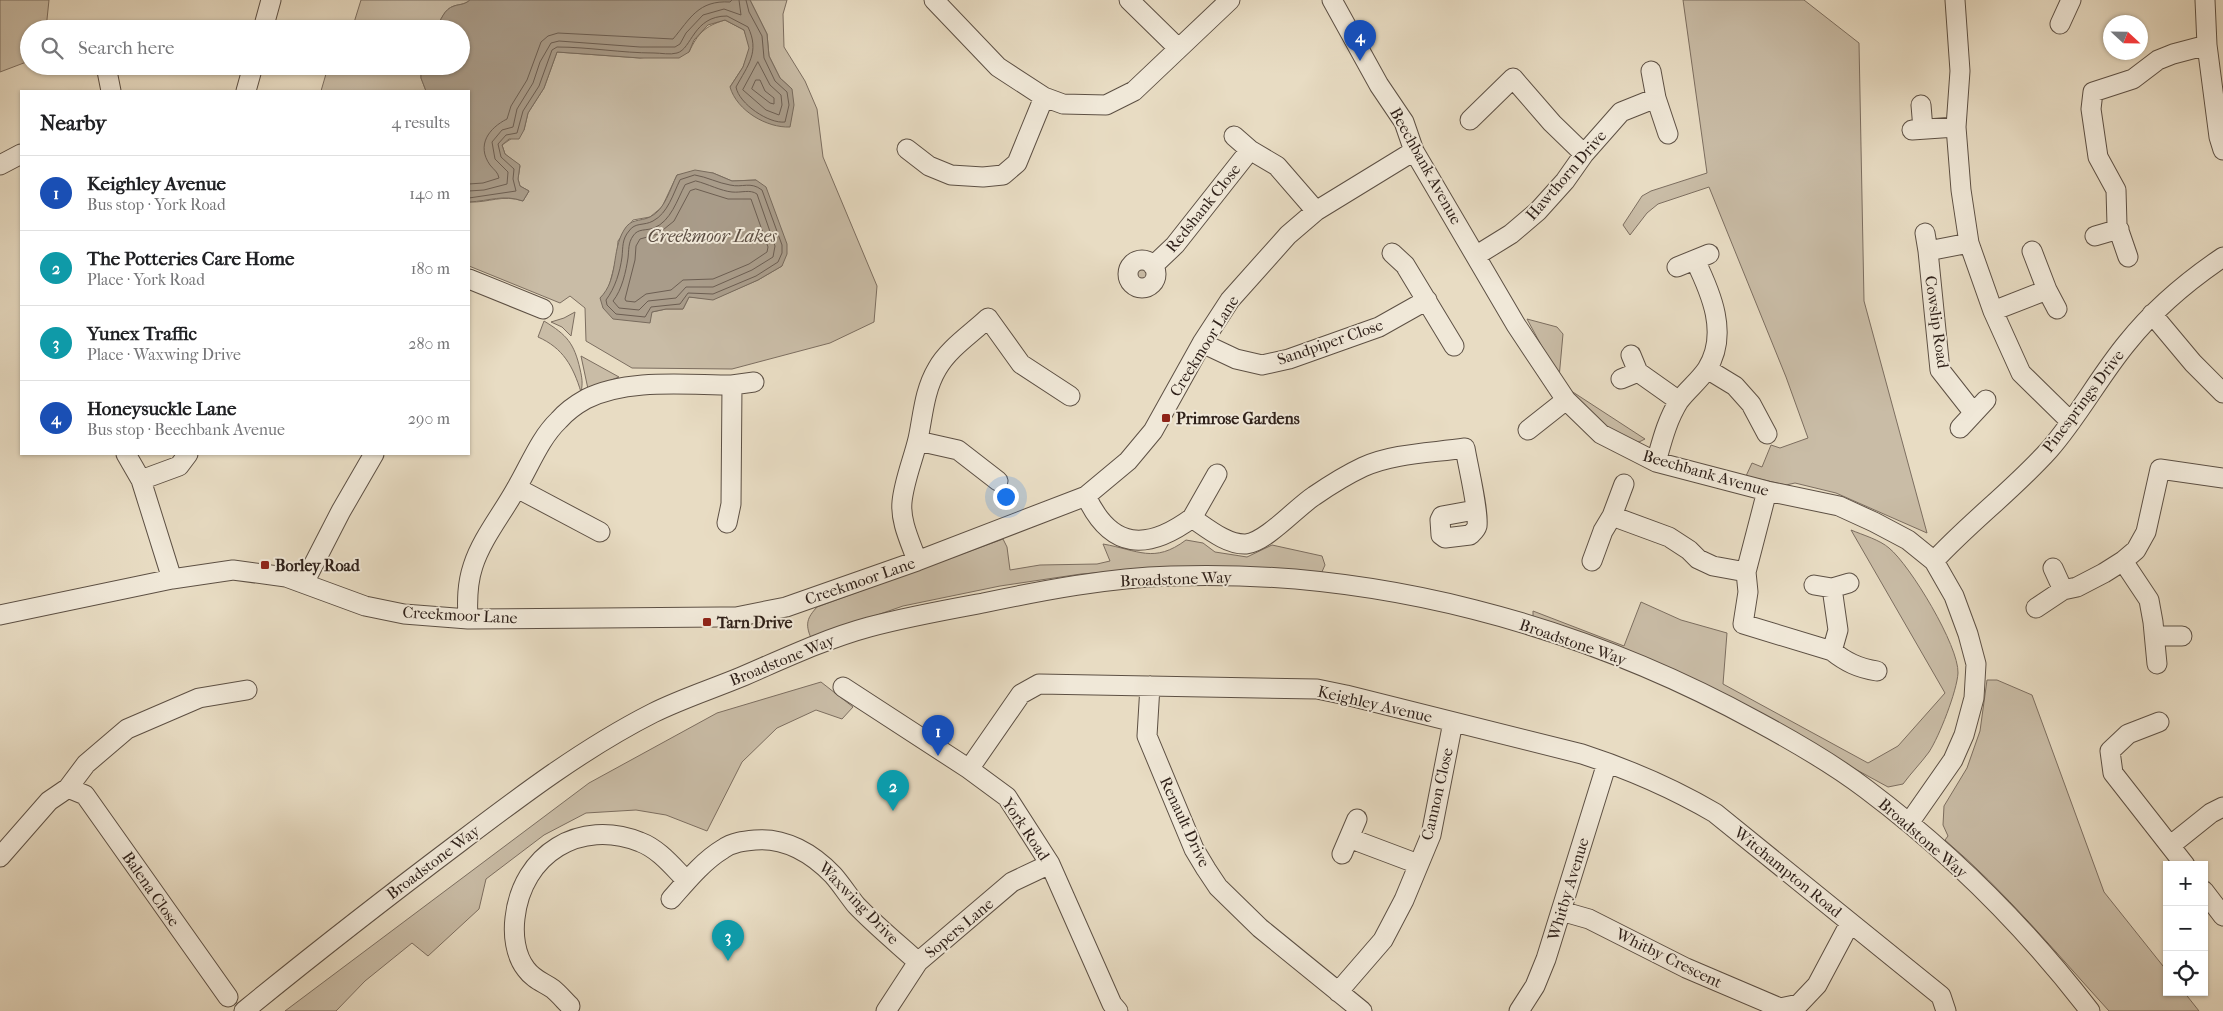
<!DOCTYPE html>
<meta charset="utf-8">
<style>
body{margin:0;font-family:"IM FELL French Canon",serif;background:#f2f2f2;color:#202124}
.controls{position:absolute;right:15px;bottom:15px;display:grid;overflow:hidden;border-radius:0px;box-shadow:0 1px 4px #0004}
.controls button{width:45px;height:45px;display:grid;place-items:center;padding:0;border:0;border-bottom:1px solid #e0e0e0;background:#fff;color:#202124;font:25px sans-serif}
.compass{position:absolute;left:2103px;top:15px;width:45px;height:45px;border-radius:50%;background:#fff;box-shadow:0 1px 4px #0004;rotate:112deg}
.you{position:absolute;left:1005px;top:496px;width:18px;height:18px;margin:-12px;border:4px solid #fff;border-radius:50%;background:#1a73e8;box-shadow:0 0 0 8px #1a73e833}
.badge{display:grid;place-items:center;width:32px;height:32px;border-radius:50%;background:#8f2418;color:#fff;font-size:16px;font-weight:700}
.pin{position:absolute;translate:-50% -41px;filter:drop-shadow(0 1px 2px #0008)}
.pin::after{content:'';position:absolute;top:26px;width:18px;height:15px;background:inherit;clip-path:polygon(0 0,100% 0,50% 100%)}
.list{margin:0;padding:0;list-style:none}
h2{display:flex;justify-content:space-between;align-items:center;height:65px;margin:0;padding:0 20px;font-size:21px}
h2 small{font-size:16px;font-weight:400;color:#757577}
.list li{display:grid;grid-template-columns:32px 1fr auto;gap:15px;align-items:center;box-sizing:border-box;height:75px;padding:0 20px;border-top:1px solid #e0e0e0}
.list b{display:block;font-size:19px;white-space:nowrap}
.list p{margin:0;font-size:16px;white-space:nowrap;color:#757577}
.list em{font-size:16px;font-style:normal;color:#757577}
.icon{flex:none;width:28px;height:28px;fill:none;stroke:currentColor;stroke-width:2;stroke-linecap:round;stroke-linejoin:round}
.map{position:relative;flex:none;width:2223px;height:1011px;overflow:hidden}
.search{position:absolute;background:#fff;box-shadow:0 1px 4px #0004;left:20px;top:20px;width:450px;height:55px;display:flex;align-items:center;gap:12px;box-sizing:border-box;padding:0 18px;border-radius:28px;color:#757577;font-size:19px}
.panel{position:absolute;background:#fff;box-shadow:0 1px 4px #0004;left:20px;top:90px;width:450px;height:365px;border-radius:0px}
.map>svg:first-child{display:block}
.green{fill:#c9bca6;stroke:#7c6e60;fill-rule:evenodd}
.water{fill:#a99c8a;stroke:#786b5d}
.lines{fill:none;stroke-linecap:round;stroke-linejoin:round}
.shore{stroke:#6c5e52;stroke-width:1}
.minor-casing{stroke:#5d5044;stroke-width:21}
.minor{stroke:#f0e8d8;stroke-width:19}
.poi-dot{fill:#8f2418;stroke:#f0e8d8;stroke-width:2}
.labels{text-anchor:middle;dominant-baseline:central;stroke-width:4;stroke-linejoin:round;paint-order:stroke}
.street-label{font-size:16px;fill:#2f211a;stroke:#f0e8d8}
.poi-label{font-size:16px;font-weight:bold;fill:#2f211a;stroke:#f0e8d8;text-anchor:start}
.water-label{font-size:18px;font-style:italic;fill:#5a4c41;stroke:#f0e8d8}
</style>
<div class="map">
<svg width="2223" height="1011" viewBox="0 0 2223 1011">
<rect width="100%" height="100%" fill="#e8dcc3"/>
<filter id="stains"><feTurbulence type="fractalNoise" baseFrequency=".004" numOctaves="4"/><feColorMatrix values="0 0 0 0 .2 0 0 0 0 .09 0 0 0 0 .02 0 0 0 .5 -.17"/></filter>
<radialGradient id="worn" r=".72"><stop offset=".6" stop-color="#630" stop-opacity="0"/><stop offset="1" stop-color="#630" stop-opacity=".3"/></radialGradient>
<path class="green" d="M0,0H49L46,29H29V61L0,72Z
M361,0H470C464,5 460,4 454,6C444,9 441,20 436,29H352Z
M750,0H787L783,14L784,47L805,81L817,109L823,157L877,286L874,322L830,343L732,369L632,368L586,341L585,308L570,296L560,303L469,266V202C489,203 502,194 523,201L529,191L520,186L518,179L520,166L505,154L502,145L524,130L528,113L544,88L557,52L640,58L689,52C698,33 705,26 725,20L744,30L750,48L743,67L730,87L792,89L780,78L769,56L767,34ZM713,173L732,181L756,180L782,266L758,280L714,299L689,297L683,309H666L652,312L600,298L608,290L617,256L618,241L633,220L650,217L662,207L677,175Z
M1683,0H1804L1859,43L1864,301L1927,533L1836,493L1795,483L1786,485L1746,476L1752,463L1762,467L1771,445L1780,448L1808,438L1786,377L1709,187L1658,204L1647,213L1630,235L1623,225L1642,196L1651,191L1707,173Z
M341,66H421V78L426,91H321L328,67L340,70Z
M1135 276a8 8 0 1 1 16 0a8 8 0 1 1-16 0Z
M575,312L571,336L562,327L551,322L564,318Z
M1527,319L1557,327L1563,334L1559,378Z
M544,321C567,335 574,343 580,369C582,378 583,383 581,392C573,366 563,348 538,337Z
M581,356L619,377L588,389Z
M1559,383L1645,439L1639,442L1617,436Z
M1851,530C1863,535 1880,540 1889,548C1910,565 1959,646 1958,673C1957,691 1939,737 1929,752C1921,763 1911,773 1903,784L1888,787L1672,669L1533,617V611L1624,646L1641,602L1681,620L1727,633L1723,684L1868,763L1898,746L1945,693Z
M1003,539L1007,547L1010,570L1040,565L1097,564L1110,561L1103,544C1138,550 1154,564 1186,540L1203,543L1215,552L1247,557L1272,545L1322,556L1325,565L1321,574L1169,567L1081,574L1000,586L903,606L811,638C805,624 807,618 817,607Z
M1987,680H1997L2032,695L2104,892L2167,971V992H2184L2199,1011H2109C2056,953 2005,891 1945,840L1948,836L1943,825L1944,806L1967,768L1980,731Z
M821,682L853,707L842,719L816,710L777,728L742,762L707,831L666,815L636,810L586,813L544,835L486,879L479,909L428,956L412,943L365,981L336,1011H285L589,783L717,713Z"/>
<path class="water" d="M470,0H750L767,34L769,56L780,78L792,89L794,105L790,127C767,128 737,111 730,87L743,67L749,48L744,30L725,20L708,25L694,40L689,52L679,58H640L557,52L544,88L528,113L524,130L519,139H509L502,145L505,154L520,165L518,179L520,186L529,191L523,201C503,194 490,201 469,202V91H426L421,78V66H461V29H436C441,20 444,9 454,6C460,4 464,5 470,0Z
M695,170L713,173L732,181L756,180L766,187L787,244V254L782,266L758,280L713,300L689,297L683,309H666L652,312L650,323L613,319L603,308L600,298C619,279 611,251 624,230C631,218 639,222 650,217C665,210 670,189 677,175Z"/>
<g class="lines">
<path class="shore" d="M758,62L770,85L781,95L782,105L779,115L766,110L743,90Z
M756,80H760L765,91L774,98V104L770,103L752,89Z
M695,175C707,177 718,183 730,185C743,188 750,181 762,190L782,245V253L778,262L756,276L713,294L688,293L680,304L651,307L645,317L616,314L607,305L606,300C615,288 620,272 622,257C623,247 622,239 629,231C635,222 644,226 653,221C668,213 673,194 680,180Z
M696,181C708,184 721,191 732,192C741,193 750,189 757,194L775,246L773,257L752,270L713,287H686L676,298L648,301L639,310L619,308L613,301C622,290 626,271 628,258C629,250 628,243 633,236C638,228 646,231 654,228C671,221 677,200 685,185Z
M469,184L483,183L499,178C498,172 494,170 490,165C476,145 489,128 507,119L511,106L527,80L541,42L548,36L558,33L673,39C690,19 698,0 730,2L732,0
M696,189L728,199H751L768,247L767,252L749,264L713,279L683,280L671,290L646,294L635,302L626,301L625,299L635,260L636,246L640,239L658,234L674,221L690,191Z
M469,191L484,190L507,184L508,172L495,159L492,142L502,130L513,127L517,109L533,83L540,62L551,43L559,41L640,47H675L680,44L686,33L703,15L724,9L741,15L739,0
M469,198L516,191L513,179L514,169L501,157L498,144L506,135L517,133L523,111L539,86L552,50L557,47C589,47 621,53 654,53C661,53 670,55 677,53C692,49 693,16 727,16L748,27C760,52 748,65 736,87C739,104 769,124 785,122L789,105L787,92L775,81L764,58L762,36L749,12L746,0"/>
<g class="minor-casing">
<path id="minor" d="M934,0L998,67L1044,97L1063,104L1106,105L1134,91L1230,0
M1129,0L1178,48
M1332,0L1379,85L1404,122L1414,151L1516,325L1566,400L1601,434L1656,462L1767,491L1839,506L1874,522L1908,540L1934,561L1954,596L1968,634L1976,664L1974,698L1964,735L1953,760L1909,823
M1955,0L1960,71L1956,127L1961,190L1969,243L1993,311L2021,373L2071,422
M2205,0L2207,45L2219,137L2223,150
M2060,24L2071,0
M263,29L271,0
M106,66L111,91
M1651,71L1656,98L1668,134
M246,91L253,66
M1921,105L1923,129
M1470,120L1513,78L1552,123L1584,154
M1912,130L1956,127
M1234,136L1250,150
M907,149L929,166L951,175L983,177L1003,175L1017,163L1044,97
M0,165L21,154
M1925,233L1928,251
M2095,236L2119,229
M1969,243L1928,251L1940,370L1973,412
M2032,251L2047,290L2057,309
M1392,253L1405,265L1454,346
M1477,255L1511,234L1538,211L1565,181L1584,154L1621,112L1656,98
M2128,257L2117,225L2116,190L2098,157L2091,109L2093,92L2133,79L2158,60L2173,54L2207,45
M1128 274a14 14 0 1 1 28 0a14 14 0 1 1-28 0Z
M1153,266L1175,245L1250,150L1277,166L1316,211
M1677,267L1709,254
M469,279L543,309
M1993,311L2047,290
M2152,314L2193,363L2223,393
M1202,343L1236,359L1262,365L1289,359L1379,327L1427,300
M1631,355L1638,372L1679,401
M1707,369L1735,386L1751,404L1767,434
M1621,379L1638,372
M732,385L754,382
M1960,428L1986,400
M1528,430L1566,400
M918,441L958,450L998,481
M126,454L141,480L172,579
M1656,462C1662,441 1667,420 1679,401C1687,390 1699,381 1707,369C1729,334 1711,293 1695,260
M141,480L179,466L188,454
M517,488L600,532
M1767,491L1746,572L1748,592L1743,624L1832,651L1838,630L1832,588
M1086,496C1111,550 1147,551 1192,518C1207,528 1227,545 1246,544C1266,542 1297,507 1314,496C1330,485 1346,475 1363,467C1394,453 1432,453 1465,448C1468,466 1479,511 1477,526C1476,530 1473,532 1470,535L1445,538L1441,535L1440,520L1442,516L1475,510
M1612,516L1624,484
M1192,518L1217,474
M917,561C911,543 900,522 902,502C904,481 913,460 918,439C923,416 924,391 937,369C948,349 971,334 988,318L1021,364L1070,396
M1592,561L1603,531L1612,516L1669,537L1689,550L1698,559L1713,566L1746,572
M1934,561C1970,522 2013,490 2049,450C2078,417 2099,377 2127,343C2155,308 2186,282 2223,257
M2123,561L2149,600L2153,622L2157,664
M2053,568L2063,590
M304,583L341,511L374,454
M1814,585L1832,588L1849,583
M2036,608L2063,590L2077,587L2104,573L2123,561L2136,550L2146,532L2160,469L2223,478
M0,615L172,579L233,570L286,577L365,606L404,614L468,619L721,617H736L786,607L917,561L1086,496L1128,461L1153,431L1202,343L1230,300L1288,235L1316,211L1414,151
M468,619C467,601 467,584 473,566C482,538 503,513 517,487C530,465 540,438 559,420C566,412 577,404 586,399C628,378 686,385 732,385L731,504L727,523
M2155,636H2182
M1832,651C1846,662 1858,668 1877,671
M1150,686L1147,736L1194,849L1206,869L1218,887L1260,928L1362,1011
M843,687L969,769L1007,797L1050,864L1112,1004L1118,1011
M2159,722L2128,734L2110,751L2113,773L2185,865
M969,769L1021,694L1039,684L1317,689L1346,695L1582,754C1628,769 1674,789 1715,813L1941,996L1946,1011
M68,788L85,795L228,997
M1349,838L1418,864
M2171,845L2211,813L2223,807
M1342,854L1357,819
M0,857L49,801L68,788L86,764L127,729L199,698L247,690
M2204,891L2223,916
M671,899C686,882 703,861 723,849C733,842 744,841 755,840C785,837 813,854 833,875C841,884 848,895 856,905C875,925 897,943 918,962
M1561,911L1589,919L1686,968L1780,1008L1799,1004L1817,985L1850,923
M1338,992L1383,940L1404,900L1431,835L1453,722
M570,1006C564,1000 559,994 553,989C543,982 534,980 526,969C515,955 513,934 515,918C522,854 580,818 640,842C659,849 673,867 687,881
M244,1011C315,953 387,897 460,842C522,795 584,748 653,713C681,699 712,689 741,677C783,659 825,639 869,627C906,617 945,610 983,603C1045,590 1107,578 1171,576C1375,569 1580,624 1758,722C1795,742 1832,763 1866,789C1950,852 2026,928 2090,1011
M886,1011L918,962L1012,882L1050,864
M1519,1011L1535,986L1546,959L1607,763"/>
</g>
<use href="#minor" class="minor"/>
</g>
<g class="poi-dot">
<rect x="1161" y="413" width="10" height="10" rx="2.5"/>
<rect x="260" y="560" width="10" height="10" rx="2.5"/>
<rect x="702" y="617" width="10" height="10" rx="2.5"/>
</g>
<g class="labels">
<g class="street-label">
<text transform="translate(1426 166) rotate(61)">Beechbank Avenue</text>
<text transform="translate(1566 175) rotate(-49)">Hawthorn Drive</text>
<text transform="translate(1203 208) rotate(-51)">Redshank Close</text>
<text transform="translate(1937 322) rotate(82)">Cowslip Road</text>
<text transform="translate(1330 342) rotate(-19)">Sandpiper Close</text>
<text transform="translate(1204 346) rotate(-58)">Creekmoor Lane</text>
<text transform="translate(2083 401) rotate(-53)">Pinesprings Drive</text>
<text transform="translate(1706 473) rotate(16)">Beechbank Avenue</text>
<text transform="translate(1176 579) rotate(-2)">Broadstone Way</text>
<text transform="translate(860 581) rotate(-19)">Creekmoor Lane</text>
<text transform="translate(460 615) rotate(3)">Creekmoor Lane</text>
<text transform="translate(1573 642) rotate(19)">Broadstone Way</text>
<text transform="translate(782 660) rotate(-22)">Broadstone Way</text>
<text transform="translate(1375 704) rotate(13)">Keighley Avenue</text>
<text transform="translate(1437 794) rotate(-77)">Cannon Close</text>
<text transform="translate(1185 822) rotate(65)">Renault Drive</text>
<text transform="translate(1026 829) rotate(56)">York Road</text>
<text transform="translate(1923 838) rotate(41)">Broadstone Way</text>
<text transform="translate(433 862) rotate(-37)">Broadstone Way</text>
<text transform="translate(1788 872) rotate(39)">Witchampton Road</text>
<text transform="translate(151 889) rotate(55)">Balena Close</text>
<text transform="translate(1568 889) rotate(-73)">Whitby Avenue</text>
<text transform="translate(859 903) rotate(46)">Waxwing Drive</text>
<text transform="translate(959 928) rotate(-40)">Sopers Lane</text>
<text transform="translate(1669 958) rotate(26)">Whitby Crescent</text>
</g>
<g class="poi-label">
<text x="1176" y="418">Primrose Gardens</text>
<text x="275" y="565">Borley Road</text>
<text x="717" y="622">Tarn Drive</text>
</g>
<g class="water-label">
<text x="712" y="236">Creekmoor Lakes</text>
</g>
</g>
<rect width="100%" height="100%" filter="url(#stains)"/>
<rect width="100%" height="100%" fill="url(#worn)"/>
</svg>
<div class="controls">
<button>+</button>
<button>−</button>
<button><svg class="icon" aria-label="locate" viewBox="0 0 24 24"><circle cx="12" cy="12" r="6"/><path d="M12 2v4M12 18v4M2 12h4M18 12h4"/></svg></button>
</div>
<svg class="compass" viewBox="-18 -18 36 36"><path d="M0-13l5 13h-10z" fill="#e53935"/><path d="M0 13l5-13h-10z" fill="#757577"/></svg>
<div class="you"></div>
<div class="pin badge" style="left:938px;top:756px;background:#1a4fb4">1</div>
<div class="pin badge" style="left:893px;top:811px;background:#0f9aa8">2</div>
<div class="pin badge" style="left:728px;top:961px;background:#0f9aa8">3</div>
<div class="pin badge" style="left:1360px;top:61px;background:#1a4fb4">4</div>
<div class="search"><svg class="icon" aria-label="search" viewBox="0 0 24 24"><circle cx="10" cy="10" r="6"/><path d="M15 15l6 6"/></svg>Search here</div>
<section class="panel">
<h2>Nearby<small>4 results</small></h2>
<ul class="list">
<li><span class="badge" style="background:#1a4fb4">1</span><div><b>Keighley Avenue</b><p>Bus stop · York Road</p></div><em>140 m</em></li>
<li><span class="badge" style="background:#0f9aa8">2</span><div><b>The Potteries Care Home</b><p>Place · York Road</p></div><em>180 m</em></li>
<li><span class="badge" style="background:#0f9aa8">3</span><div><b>Yunex Traffic</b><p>Place · Waxwing Drive</p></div><em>280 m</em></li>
<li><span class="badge" style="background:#1a4fb4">4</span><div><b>Honeysuckle Lane</b><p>Bus stop · Beechbank Avenue</p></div><em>290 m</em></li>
</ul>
</section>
</div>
